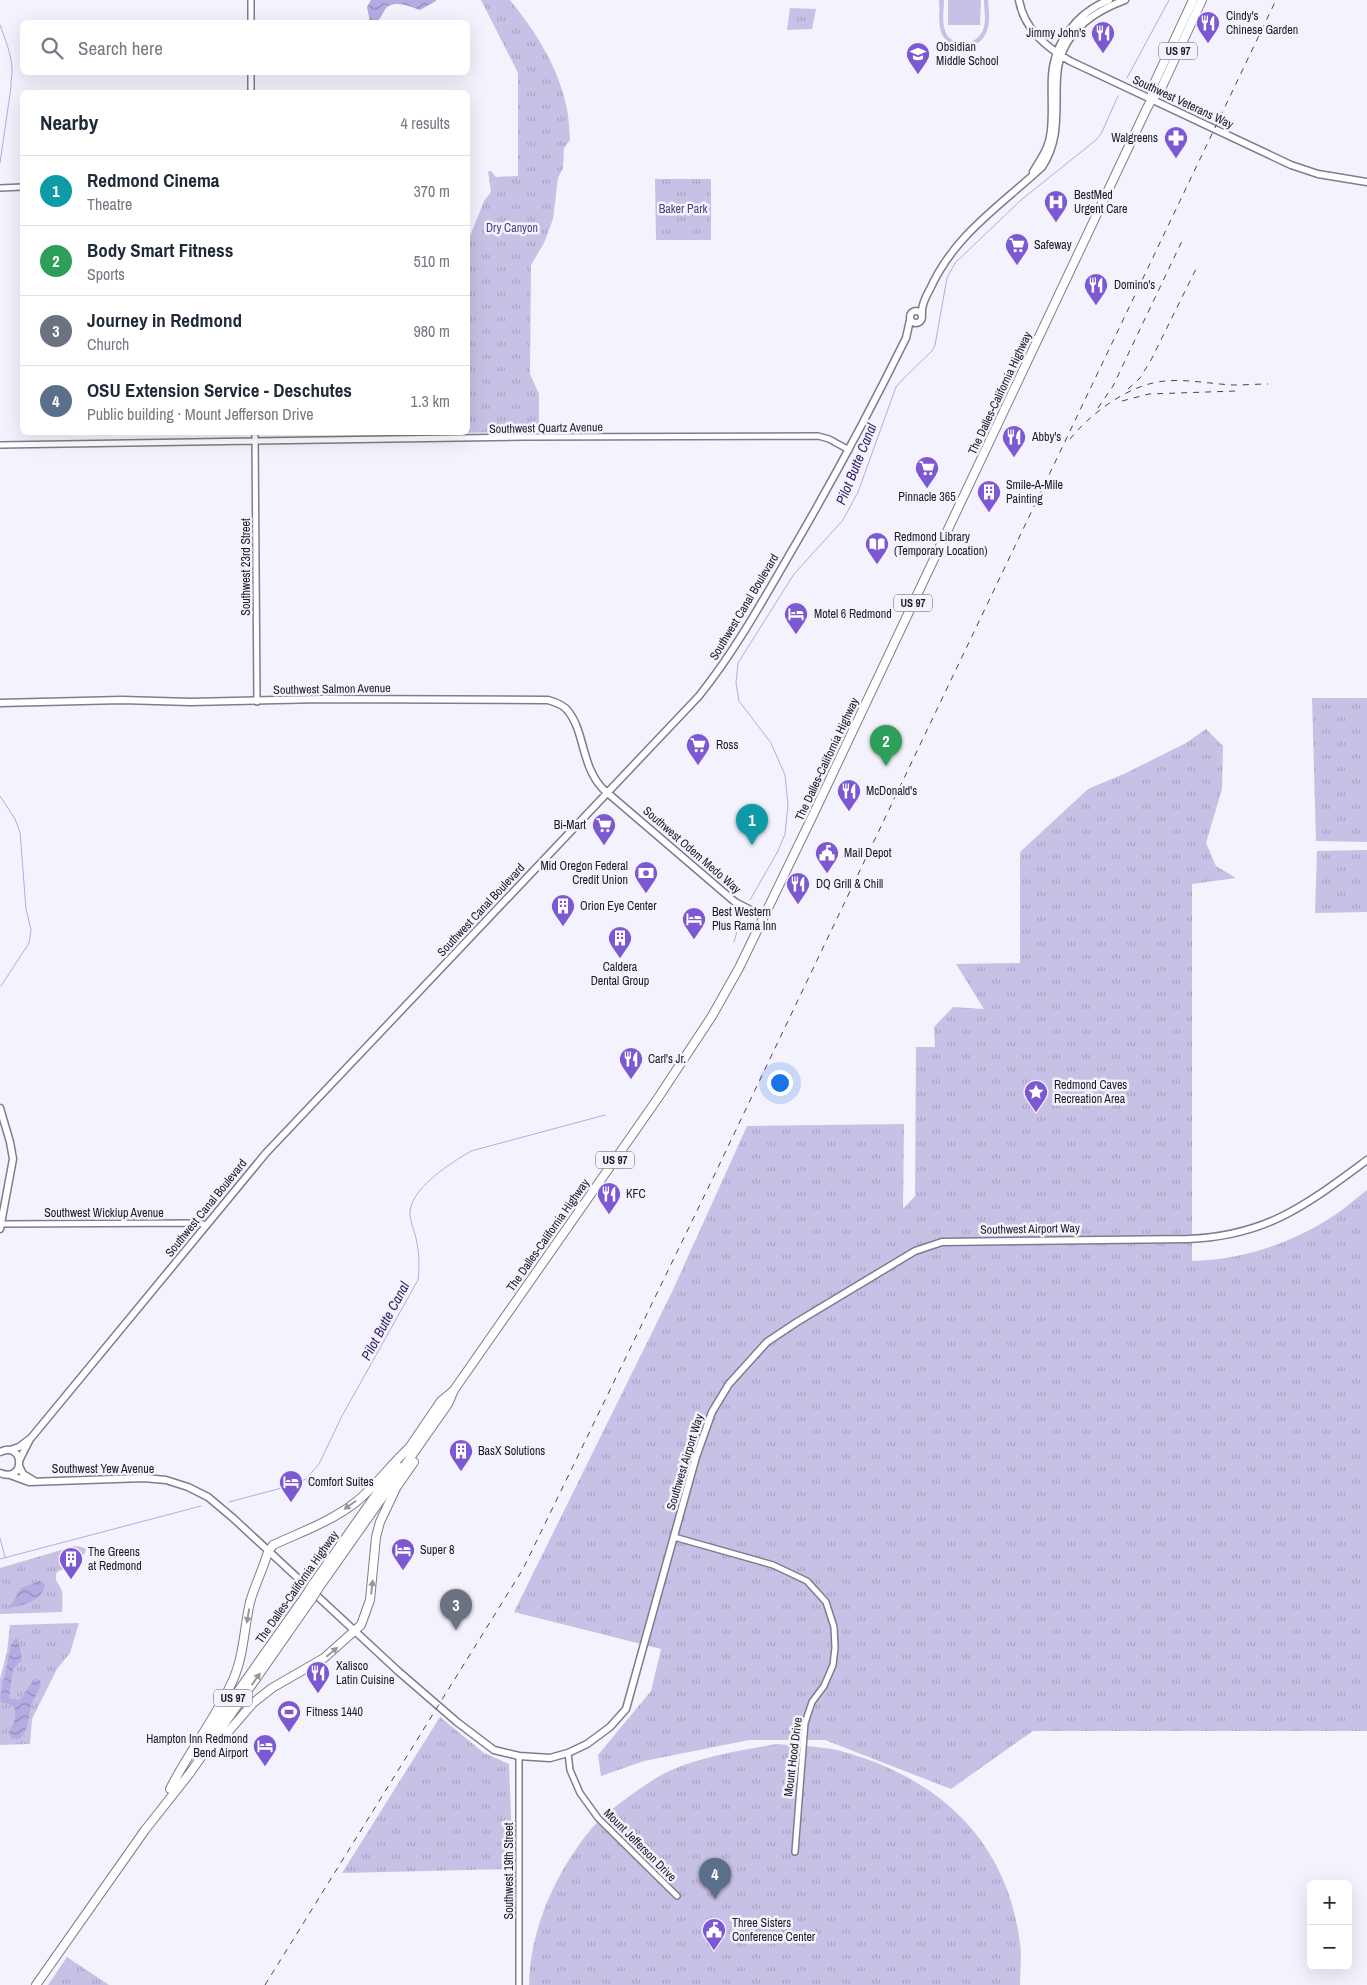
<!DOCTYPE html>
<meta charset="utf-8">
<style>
body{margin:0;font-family:"Archivo Narrow",sans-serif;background:#f2f2f3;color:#1f2937}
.controls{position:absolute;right:15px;bottom:15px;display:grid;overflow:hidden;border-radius:8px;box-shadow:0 5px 20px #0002}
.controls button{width:45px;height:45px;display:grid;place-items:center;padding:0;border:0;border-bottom:1px solid #e0e1e3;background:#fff;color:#1f2937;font:25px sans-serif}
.you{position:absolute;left:779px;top:1082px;width:18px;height:18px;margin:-12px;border:4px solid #fff;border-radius:50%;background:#1a73e8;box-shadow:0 0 0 8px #1a73e833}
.badge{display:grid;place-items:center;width:32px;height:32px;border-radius:50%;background:#111827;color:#fff;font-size:16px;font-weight:700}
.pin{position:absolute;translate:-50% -41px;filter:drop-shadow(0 1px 2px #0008)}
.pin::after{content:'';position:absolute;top:26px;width:18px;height:15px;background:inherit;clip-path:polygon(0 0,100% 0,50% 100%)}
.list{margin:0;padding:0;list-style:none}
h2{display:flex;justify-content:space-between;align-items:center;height:65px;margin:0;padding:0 20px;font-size:21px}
h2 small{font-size:16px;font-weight:400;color:#747a83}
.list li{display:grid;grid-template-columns:32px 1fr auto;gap:15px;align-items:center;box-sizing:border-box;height:70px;padding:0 20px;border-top:1px solid #e0e1e3}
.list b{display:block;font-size:19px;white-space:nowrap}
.list p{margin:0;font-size:16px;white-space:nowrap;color:#747a83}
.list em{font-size:16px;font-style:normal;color:#747a83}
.icon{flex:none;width:28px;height:28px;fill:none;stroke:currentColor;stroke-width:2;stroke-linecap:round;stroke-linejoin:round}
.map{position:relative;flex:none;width:1367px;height:1985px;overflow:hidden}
.search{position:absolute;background:#fff;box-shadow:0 5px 20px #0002;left:20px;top:20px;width:450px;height:55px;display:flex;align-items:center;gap:12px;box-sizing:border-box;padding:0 18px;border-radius:8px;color:#747a83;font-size:19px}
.panel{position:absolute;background:#fff;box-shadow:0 5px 20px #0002;left:20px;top:90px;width:450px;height:345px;border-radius:8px}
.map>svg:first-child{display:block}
.grass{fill:url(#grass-tufts)}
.garden{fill:#c7c1e5}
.water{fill:url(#water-waves)}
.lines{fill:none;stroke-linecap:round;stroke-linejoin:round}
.stream{stroke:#b6aae3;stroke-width:1}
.minor-casing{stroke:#7f7b91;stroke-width:8}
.major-casing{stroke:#7f7b91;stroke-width:9}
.highway-casing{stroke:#7f7b91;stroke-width:10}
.minor{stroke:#fff;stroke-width:5}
.major{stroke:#fff;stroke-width:6}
.highway{stroke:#fff;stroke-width:8}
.rail{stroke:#48474f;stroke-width:1;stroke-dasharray:6 6;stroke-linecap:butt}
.highway-bridge-casing{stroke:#7f7b91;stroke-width:10;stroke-linecap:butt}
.highway-bridge{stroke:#fff;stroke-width:8}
.oneway{fill:#98989c}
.labels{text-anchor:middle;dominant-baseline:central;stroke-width:5;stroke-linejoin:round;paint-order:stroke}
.shield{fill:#f4f2fc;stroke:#5c5b63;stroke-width:1}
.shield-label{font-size:11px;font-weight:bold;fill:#1b1a22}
.poi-label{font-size:12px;fill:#1b1a22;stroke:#f4f2fc;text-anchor:start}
.street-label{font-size:12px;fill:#1b1a22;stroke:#f4f2fc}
.park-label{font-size:12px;fill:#4f3c81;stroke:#f4f2fc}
.water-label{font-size:14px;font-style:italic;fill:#341e61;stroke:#f4f2fc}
</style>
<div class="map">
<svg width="1367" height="1985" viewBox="0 0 1367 1985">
<defs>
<pattern id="grass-tufts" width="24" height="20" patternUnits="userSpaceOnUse" patternTransform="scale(1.25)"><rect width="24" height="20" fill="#c7c1e5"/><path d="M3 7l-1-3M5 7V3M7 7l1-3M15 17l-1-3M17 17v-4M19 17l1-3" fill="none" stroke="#aaa5c4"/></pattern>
<pattern id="water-waves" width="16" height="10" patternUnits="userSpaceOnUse" patternTransform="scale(1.25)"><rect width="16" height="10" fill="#b6aae3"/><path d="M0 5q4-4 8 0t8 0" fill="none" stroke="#938ab8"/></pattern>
</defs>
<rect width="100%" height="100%" fill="#f4f2fc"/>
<path class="grass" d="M481,0H510C536,32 559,68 567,109C569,119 569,130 570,140L564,148L563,168L558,178L553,219L544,243L531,265L530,374L539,394V432L435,433L468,432V241L484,201L491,192L488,171H491L496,177L518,176V73Z
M790,8L816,9L812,29L787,30Z
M655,179H711V240H656Z
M1312,698H1367V842L1316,841Z
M1206,729L1223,746L1222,789L1206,843L1216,866L1236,878L1192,884V1261C1239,1260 1287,1245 1327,1220C1341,1212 1354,1200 1367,1190V1731H1033L951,1789L825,1740H749L644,1761L601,1776L598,1755L651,1691L661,1649L514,1612L672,1292L747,1126L904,1124L903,1209L915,1196L916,1047H935L934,1027L953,1007L984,1009L956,964L1020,963V852L1088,789L1126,773L1186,743Z
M1367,850V912L1315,913L1317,851Z
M75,1546L82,1547L86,1549L85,1553L74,1564L57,1572C53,1581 60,1584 62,1591C63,1597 62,1606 62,1612L0,1614V1568Z
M79,1623L70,1653L57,1669L32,1719L30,1744L0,1745V1679L7,1652L10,1625Z
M440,1717L484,1753L509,1764L513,1869L342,1873Z
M777,1744C796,1746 818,1746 837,1750C937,1776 1007,1839 1020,1943C1022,1957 1020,1971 1020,1985H529C530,1928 556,1872 591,1829C605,1813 624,1800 641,1788C649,1783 658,1776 667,1772C702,1756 739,1751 777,1744Z
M67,1957L109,1985H48Z"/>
<path class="garden" d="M939,0H944C944,11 941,25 947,35C957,49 980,44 984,27C986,19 984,9 984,0H988C989,11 991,25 985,35C975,53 948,51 941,32C938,22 940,10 939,0Z
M948,0H981L980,25H948Z"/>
<path class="water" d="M371,0H436V1L420,10C409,6 394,0 386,8C382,14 381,18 376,22H370L367,7Z
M40,1581L45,1584C43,1600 24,1606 10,1607L21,1588Z
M15,1639H18L22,1659L13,1670L9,1698L18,1700L21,1699L34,1679L40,1681L41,1684C39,1692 33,1698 31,1706C28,1716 28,1747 10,1737C9,1724 19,1722 14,1707L7,1703H2L0,1698L11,1645Z"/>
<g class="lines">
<path class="stream" d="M0,25C5,39 11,53 12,68C13,75 10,81 11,87L0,163
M1127,78L1169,0
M0,796L15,819L20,832L26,909L31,930L29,943L1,986
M750,900L778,851L785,834L788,805L785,775L771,743L739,701L736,683L738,663L794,574L843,520L858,492L896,387L906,376L932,351L935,345L947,278L955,263L1021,200L1096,140L1101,134L1118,96
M734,942L742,914
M229,1502L293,1485L306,1479L319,1464L342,1416L418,1280C420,1264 419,1250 415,1234C413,1228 411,1222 410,1216C407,1190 451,1163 471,1151L605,1115
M0,1538L5,1557
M0,1559L201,1506"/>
<g class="minor-casing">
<path id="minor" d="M251,0V22
M251,72V92
M0,188L22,187
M255,432L257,702
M0,445L523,437L818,436L829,439L849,450
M0,1224L199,1223L207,1225
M674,1537L773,1565L807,1581L826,1602L834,1627L835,1648L833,1665L824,1686L812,1702L805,1723L795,1852
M568,1753L570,1770L580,1793L598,1818L677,1896
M519,1756V1985"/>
</g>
<g class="major-casing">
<path id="major" d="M1019,0C1024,29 1046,47 1070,61L1291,165L1318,174L1367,182
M1033,172C1041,158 1050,147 1051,130C1053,112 1051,94 1052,76C1054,42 1078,12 1109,0
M910 317a6 6 0 1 1 12 0a6 6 0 1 1-12 0Z
M922,314C921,306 926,296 930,289C955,234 1000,206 1042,167C1061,139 1055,109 1057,77C1059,36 1090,13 1125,0
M0,703L122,700L191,702L322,699L548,700C555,702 564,705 568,711C585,732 581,766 603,789L735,902L764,917
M0,1108L10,1142L13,1159L0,1229
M10,1450L19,1447L31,1438L266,1153L699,696C735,651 762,602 791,552C832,482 870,411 906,338L910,320
M0,1452C25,1440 26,1484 0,1473
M19,1461L30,1439
M19,1466L23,1474L33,1480
M10,1475L29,1482L144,1478L166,1480L188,1487L208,1497L233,1518L398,1671L457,1722L494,1750L519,1756L550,1758L568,1753L587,1744L610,1727L626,1709L696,1457L712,1412L729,1384L767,1342L797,1322L915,1251L942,1242L1188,1239C1267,1236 1306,1205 1367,1160"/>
</g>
<g class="highway-casing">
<path id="highway" d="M1152,99L1160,91L1202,0
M407,1451L441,1401L453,1391
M313,1584L397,1465
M318,1589L448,1404L454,1390L658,1098L712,1016L739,968L814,813L1147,108L1152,99V88L1193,0
M201,1744L306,1595
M209,1754L253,1703L272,1688L324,1658L361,1625L370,1600L376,1537L380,1522L396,1488L414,1462
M170,1789C189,1751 216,1718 233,1680C244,1655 244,1628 250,1602C255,1585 263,1569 268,1552L273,1545C301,1532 332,1521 356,1502C376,1486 391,1464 410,1447
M36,1985L145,1830L190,1773L311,1600"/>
</g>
<use href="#minor" class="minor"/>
<use href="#major" class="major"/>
<use href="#highway" class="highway"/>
<path class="rail" d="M1128,389L1140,378L1151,360L1196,269
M1122,401L1149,394L1236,391
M1098,408L1113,386L1182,241
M1070,439C1092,412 1130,384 1165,381C1188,379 1211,384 1234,385C1245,385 1257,384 1268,384
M265,1985L523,1569L712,1180L1276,0"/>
<g class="highway-bridge-casing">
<path id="highway-bridge" d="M306,1595L313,1584
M311,1600L318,1589"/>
</g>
<use href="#highway-bridge" class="highway-bridge"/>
</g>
<defs><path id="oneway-solid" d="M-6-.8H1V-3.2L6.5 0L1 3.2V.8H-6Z" transform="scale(1.25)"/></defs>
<g class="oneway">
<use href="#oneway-solid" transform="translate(350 1505) rotate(145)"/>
<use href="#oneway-solid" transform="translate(372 1587) rotate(-83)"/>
<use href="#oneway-solid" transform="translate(248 1616) rotate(99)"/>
<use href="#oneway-solid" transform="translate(332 1652) rotate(-40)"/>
<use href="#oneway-solid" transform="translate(256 1679) rotate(-55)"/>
</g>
<defs>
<g id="restaurant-pin" transform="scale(1.25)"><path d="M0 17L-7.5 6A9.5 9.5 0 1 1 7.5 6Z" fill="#7c58d2" stroke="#f4f2fc"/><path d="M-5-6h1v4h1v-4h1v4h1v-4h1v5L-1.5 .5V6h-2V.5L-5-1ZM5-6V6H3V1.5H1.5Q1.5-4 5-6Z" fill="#fff"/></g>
<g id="school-pin" transform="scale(1.25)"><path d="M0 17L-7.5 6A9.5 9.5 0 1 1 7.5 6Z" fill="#7c58d2" stroke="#f4f2fc"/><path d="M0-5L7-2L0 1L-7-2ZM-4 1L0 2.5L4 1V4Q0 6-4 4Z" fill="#fff"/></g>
<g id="pharmacy-pin" transform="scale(1.25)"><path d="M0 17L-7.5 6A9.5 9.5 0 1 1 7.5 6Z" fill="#7c58d2" stroke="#f4f2fc"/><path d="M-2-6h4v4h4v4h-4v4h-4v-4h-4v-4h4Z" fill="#fff"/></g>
<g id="hospital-pin" transform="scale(1.25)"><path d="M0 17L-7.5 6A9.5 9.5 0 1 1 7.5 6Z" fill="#7c58d2" stroke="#f4f2fc"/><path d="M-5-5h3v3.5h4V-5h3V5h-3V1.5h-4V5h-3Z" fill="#fff"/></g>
<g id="supermarket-pin" transform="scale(1.25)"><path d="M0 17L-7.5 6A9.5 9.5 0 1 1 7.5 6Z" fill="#7c58d2" stroke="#f4f2fc"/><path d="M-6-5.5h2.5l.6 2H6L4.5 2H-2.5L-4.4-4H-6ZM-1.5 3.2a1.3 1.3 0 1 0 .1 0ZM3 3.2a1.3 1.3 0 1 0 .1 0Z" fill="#fff"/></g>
<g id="building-pin" transform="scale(1.25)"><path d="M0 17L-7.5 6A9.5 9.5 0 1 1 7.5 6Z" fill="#7c58d2" stroke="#f4f2fc"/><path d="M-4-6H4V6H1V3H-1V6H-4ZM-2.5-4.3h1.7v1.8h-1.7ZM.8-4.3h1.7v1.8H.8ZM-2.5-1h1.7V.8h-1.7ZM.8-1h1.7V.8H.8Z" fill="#fff"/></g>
<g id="library-pin" transform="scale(1.25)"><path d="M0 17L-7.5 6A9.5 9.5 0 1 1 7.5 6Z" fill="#7c58d2" stroke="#f4f2fc"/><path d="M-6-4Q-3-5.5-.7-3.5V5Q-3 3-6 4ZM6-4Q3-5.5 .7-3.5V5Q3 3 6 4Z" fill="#fff"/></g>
<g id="hotel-pin" transform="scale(1.25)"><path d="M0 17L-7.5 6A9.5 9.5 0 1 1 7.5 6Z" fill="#7c58d2" stroke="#f4f2fc"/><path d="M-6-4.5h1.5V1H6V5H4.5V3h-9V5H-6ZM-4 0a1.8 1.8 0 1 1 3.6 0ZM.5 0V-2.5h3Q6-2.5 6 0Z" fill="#fff"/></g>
<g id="civic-pin" transform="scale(1.25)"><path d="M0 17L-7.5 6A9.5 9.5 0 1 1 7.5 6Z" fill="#7c58d2" stroke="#f4f2fc"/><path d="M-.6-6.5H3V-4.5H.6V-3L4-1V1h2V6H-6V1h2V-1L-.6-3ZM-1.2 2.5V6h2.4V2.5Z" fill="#fff"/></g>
<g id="bank-pin" transform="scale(1.25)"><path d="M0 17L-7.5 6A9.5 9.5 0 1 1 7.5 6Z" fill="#7c58d2" stroke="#f4f2fc"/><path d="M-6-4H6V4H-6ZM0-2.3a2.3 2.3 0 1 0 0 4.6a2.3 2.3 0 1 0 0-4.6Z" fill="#fff"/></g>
<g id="sight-pin" transform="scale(1.25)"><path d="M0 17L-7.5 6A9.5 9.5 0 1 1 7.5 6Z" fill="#7c58d2" stroke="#f4f2fc"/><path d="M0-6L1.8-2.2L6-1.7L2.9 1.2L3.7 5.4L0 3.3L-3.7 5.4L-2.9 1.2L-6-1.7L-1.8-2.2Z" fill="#fff"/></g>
<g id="stadium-pin" transform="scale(1.25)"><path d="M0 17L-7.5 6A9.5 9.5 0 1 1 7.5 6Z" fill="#7c58d2" stroke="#f4f2fc"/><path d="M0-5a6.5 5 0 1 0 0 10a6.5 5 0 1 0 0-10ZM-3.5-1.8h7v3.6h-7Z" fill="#fff"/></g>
</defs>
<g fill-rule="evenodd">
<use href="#restaurant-pin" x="1208" y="23"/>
<use href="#restaurant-pin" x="1103" y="33"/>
<use href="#school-pin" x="918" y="54"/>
<use href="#pharmacy-pin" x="1176" y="138"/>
<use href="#hospital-pin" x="1056" y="202"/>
<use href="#supermarket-pin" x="1017" y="245"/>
<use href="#restaurant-pin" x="1096" y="285"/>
<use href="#restaurant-pin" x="1014" y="437"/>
<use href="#supermarket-pin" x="927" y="468"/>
<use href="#building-pin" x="989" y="492"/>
<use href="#library-pin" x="877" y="544"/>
<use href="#hotel-pin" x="796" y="614"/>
<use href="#supermarket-pin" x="698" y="745"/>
<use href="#restaurant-pin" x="849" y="791"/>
<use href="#supermarket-pin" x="604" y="825"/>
<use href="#civic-pin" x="827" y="853"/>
<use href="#bank-pin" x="646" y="873"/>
<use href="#restaurant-pin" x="798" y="884"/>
<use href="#building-pin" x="563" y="906"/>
<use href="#hotel-pin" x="694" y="919"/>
<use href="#building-pin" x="620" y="938"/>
<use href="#restaurant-pin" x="631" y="1059"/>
<use href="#sight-pin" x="1036" y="1092"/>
<use href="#restaurant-pin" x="609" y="1194"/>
<use href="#building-pin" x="461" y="1451"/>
<use href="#hotel-pin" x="291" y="1482"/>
<use href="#hotel-pin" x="403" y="1550"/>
<use href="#building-pin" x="71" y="1559"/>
<use href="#restaurant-pin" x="318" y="1673"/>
<use href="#stadium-pin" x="289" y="1712"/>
<use href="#hotel-pin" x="265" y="1746"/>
<use href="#civic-pin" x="714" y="1930"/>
</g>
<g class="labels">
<g class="shield">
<rect x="1159" y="42.5" width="38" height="17" rx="4"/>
<rect x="894" y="594.5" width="38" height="17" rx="4"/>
<rect x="596" y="1151.5" width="38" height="17" rx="4"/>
<rect x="214" y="1689.5" width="38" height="17" rx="4"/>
</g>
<g class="shield-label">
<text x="1178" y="51">US 97</text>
<text x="913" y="603">US 97</text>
<text x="615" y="1160">US 97</text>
<text x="233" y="1698">US 97</text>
</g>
<g class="poi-label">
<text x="1226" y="16">Cindy's<tspan x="1226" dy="14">Chinese Garden</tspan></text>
<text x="1086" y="33" text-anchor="end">Jimmy John's</text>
<text x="936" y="47">Obsidian<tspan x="936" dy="14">Middle School</tspan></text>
<text x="1158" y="138" text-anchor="end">Walgreens</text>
<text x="1074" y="195">BestMed<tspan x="1074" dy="14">Urgent Care</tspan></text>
<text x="1034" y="245">Safeway</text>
<text x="1114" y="285">Domino's</text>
<text x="1032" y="437">Abby's</text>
<text x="1006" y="485">Smile-A-Mile<tspan x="1006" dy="14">Painting</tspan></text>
<text x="927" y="497" text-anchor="middle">Pinnacle 365</text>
<text x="894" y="537">Redmond Library<tspan x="894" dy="14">(Temporary Location)</tspan></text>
<text x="814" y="614">Motel 6 Redmond</text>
<text x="716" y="745">Ross</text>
<text x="866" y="791">McDonald's</text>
<text x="586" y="825" text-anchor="end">Bi-Mart</text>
<text x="844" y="853">Mail Depot</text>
<text x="628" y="866" text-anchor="end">Mid Oregon Federal<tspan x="628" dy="14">Credit Union</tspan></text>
<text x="816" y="884">DQ Grill &amp; Chill</text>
<text x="580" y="906">Orion Eye Center</text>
<text x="712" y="912">Best Western<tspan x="712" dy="14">Plus Rama Inn</tspan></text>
<text x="620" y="967" text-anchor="middle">Caldera<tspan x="620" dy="14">Dental Group</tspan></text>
<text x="648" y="1059">Carl's Jr.</text>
<text x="1054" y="1085">Redmond Caves<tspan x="1054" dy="14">Recreation Area</tspan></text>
<text x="626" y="1194">KFC</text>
<text x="478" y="1451">BasX Solutions</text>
<text x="308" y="1482">Comfort Suites</text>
<text x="420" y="1550">Super 8</text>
<text x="88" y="1552">The Greens<tspan x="88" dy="14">at Redmond</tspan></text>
<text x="336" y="1666">Xalisco<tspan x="336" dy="14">Latin Cuisine</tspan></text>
<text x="306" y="1712">Fitness 1440</text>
<text x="248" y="1739" text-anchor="end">Hampton Inn Redmond<tspan x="248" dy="14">Bend Airport</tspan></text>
<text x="732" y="1923">Three Sisters<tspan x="732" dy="14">Conference Center</tspan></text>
</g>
<g class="street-label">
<text transform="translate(1183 102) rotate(25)">Southwest Veterans Way</text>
<text transform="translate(1000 393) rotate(-65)">The Dalles-California Highway</text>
<text transform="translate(546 428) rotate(-1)">Southwest Quartz Avenue</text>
<text transform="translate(246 567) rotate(-90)">Southwest 23rd Street</text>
<text transform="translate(744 607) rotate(-59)">Southwest Canal Boulevard</text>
<text transform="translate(332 689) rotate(-1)">Southwest Salmon Avenue</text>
<text transform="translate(827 759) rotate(-65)">The Dalles-California Highway</text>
<text transform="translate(692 850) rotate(41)">Southwest Odem Medo Way</text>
<text transform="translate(481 910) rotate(-47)">Southwest Canal Boulevard</text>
<text transform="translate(206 1208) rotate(-51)">Southwest Canal Boulevard</text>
<text x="104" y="1213">Southwest Wickiup Avenue</text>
<text transform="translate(1030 1229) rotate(-1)">Southwest Airport Way</text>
<text transform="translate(548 1235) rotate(-55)">The Dalles-California Highway</text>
<text transform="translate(685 1462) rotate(-73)">Southwest Airport Way</text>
<text x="103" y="1469">Southwest Yew Avenue</text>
<text transform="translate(297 1587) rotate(-55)">The Dalles-California Highway</text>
<text transform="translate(793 1757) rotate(-83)">Mount Hood Drive</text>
<text transform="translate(640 1845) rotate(45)">Mount Jefferson Drive</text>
<text transform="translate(509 1871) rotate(-90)">Southwest 19th Street</text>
</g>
<g class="park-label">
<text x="683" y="209">Baker Park</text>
<text x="512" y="228">Dry Canyon</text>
</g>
<g class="water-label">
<text transform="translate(856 464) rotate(-68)">Pilot Butte Canal</text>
<text transform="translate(385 1321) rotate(-62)">Pilot Butte Canal</text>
</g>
</g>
</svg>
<div class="controls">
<button>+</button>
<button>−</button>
</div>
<div class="you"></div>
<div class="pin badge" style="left:752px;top:845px;background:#0f9aa8">1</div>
<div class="pin badge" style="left:886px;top:766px;background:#2e9e5b">2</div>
<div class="pin badge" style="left:456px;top:1630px;background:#6b7280">3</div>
<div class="pin badge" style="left:715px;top:1899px;background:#5c6f8a">4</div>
<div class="search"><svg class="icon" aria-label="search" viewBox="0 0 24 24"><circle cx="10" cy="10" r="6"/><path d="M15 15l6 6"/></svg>Search here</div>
<section class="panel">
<h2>Nearby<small>4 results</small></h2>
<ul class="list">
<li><span class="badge" style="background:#0f9aa8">1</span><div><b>Redmond Cinema</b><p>Theatre</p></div><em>370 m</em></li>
<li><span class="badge" style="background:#2e9e5b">2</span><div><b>Body Smart Fitness</b><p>Sports</p></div><em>510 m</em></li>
<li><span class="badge" style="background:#6b7280">3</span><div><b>Journey in Redmond</b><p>Church</p></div><em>980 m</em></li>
<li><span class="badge" style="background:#5c6f8a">4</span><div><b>OSU Extension Service - Deschutes</b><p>Public building · Mount Jefferson Drive</p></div><em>1.3 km</em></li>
</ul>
</section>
</div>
